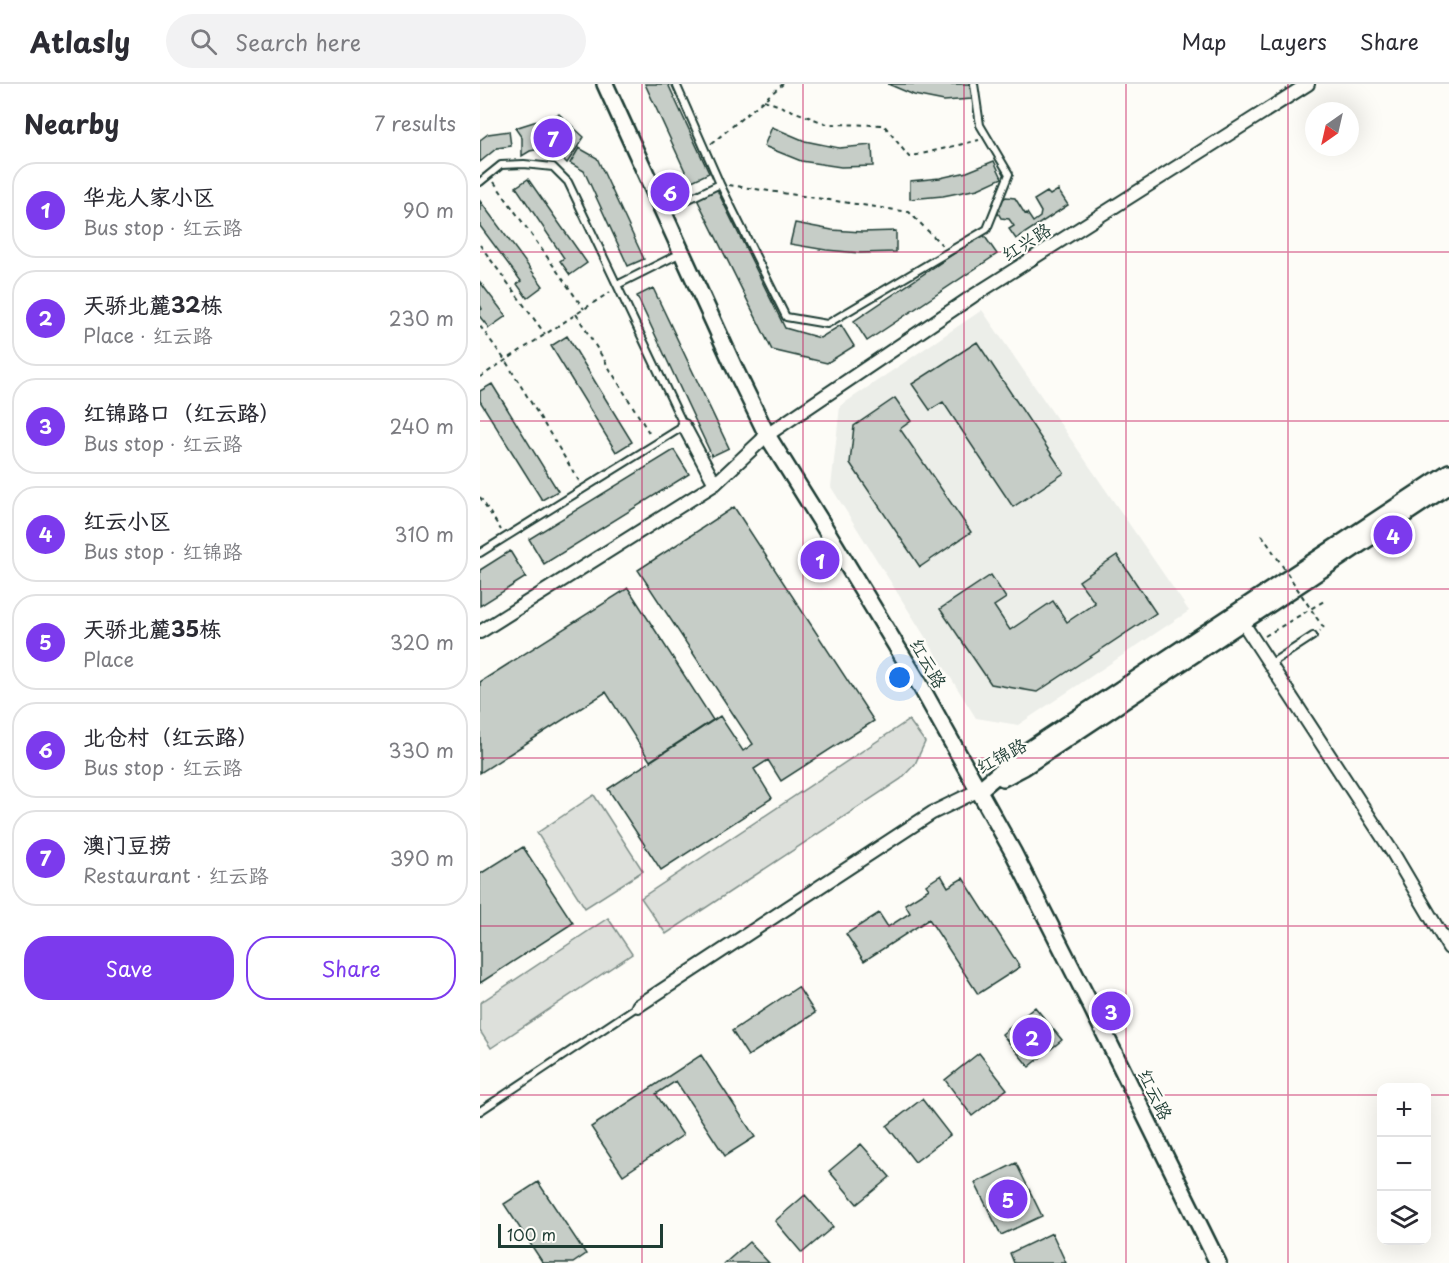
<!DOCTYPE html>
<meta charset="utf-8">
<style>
body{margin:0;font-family:"Playpen Sans","LXGW WenKai TC",sans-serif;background:#f2f2f3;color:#2b2b33}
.controls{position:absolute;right:18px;bottom:18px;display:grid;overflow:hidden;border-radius:12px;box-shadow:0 6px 24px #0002}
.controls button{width:54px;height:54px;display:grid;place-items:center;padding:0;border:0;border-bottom:2px solid #e1e1e2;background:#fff;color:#2b2b33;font:30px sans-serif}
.compass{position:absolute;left:825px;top:18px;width:54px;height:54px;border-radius:50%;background:#fff;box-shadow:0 6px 24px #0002;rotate:214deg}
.scale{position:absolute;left:18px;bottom:15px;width:165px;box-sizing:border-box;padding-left:6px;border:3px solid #1f3d34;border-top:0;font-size:16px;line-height:21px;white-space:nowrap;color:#1f3d34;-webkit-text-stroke:4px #fdfcf7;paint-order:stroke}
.you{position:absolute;left:420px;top:594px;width:21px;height:21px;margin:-15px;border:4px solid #fff;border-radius:50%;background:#1a73e8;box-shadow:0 0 0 9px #1a73e833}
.badge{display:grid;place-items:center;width:39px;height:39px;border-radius:50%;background:#7c3aed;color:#fff;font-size:20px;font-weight:700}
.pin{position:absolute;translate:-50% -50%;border:3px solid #fff;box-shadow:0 2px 6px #0006}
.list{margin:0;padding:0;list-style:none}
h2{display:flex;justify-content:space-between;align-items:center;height:78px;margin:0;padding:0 24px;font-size:26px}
h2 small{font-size:20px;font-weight:400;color:#7c7c81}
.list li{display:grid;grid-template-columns:39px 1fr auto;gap:18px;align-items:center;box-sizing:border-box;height:96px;margin:0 12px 12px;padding:0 12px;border:2px solid #e1e1e2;border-radius:24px}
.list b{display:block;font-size:22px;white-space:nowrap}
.list p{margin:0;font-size:20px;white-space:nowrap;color:#7c7c81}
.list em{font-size:20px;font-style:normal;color:#7c7c81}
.actions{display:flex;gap:12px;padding:18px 24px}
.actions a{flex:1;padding:14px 0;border:2px solid #7c3aed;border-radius:24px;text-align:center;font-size:21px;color:#7c3aed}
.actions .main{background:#7c3aed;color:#fff}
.icon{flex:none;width:33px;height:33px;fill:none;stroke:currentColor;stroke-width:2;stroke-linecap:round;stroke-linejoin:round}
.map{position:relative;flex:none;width:969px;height:1179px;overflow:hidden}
header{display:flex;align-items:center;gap:36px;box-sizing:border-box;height:84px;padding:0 30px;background:#fff;border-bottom:2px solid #e1e1e2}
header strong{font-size:28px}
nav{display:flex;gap:33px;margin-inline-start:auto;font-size:21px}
.search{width:420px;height:54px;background:#f2f2f3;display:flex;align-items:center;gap:15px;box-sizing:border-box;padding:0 21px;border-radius:33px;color:#7c7c81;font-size:22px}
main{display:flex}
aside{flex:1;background:#fff}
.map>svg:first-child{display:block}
.built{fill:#eceee9}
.green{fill:#dde0db;stroke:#7e8e88;stroke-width:1.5}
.building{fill:#c6cdc7;stroke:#1f3d34;stroke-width:1.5}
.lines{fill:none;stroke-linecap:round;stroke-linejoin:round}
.service-casing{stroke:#1f3d34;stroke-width:10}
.minor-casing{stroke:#1f3d34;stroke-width:16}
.tertiary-casing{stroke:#1f3d34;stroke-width:20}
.path{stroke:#1f3d34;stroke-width:2;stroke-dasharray:4.5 4.5;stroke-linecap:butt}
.service{stroke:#fdfcf7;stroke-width:6}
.minor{stroke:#fdfcf7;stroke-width:12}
.tertiary{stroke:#fdfcf7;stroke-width:15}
.path-bridge{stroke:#1f3d34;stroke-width:2;stroke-dasharray:4.5 4.5;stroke-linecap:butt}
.grid{fill:none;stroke:#c2185b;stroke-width:1.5;stroke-opacity:0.55}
.labels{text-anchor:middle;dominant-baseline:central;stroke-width:4.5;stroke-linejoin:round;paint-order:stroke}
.street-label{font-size:18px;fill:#1f3d34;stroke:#fdfcf7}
</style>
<header>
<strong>Atlasly</strong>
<div class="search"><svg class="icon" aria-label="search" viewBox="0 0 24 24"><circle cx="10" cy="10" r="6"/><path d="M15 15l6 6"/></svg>Search here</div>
<nav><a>Map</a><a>Layers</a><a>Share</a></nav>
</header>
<main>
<aside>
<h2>Nearby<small>7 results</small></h2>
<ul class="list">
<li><span class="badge">1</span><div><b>华龙人家小区</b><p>Bus stop · 红云路</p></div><em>90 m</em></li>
<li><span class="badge">2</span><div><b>天骄北麓32栋</b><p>Place · 红云路</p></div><em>230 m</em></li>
<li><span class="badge">3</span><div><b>红锦路口（红云路）</b><p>Bus stop · 红云路</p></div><em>240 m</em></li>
<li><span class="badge">4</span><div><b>红云小区</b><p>Bus stop · 红锦路</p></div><em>310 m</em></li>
<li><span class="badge">5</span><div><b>天骄北麓35栋</b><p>Place</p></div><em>320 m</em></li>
<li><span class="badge">6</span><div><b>北仓村（红云路）</b><p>Bus stop · 红云路</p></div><em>330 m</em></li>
<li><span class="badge">7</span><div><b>澳门豆捞</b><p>Restaurant · 红云路</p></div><em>390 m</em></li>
</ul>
<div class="actions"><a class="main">Save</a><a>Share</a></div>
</aside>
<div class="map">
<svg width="969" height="1179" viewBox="0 0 969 1179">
<rect width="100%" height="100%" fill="#fdfcf7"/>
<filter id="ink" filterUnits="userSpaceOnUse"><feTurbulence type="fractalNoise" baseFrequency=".0167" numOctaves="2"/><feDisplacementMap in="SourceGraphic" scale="12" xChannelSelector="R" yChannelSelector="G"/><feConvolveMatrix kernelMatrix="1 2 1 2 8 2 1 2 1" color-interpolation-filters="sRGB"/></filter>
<g filter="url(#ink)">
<path class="built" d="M502,226L709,527L538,641L496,634L351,403L360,322Z"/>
<path class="green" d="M429,636L445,658L435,680L421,695L186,850L161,814Z
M114,711L163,787L105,824L57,749Z
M128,834L152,870L11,964L0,947V919Z"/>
<path class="building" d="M165,0H188L229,89L210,98Z
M408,0H492V15L464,17L434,11Z
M79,30L104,53L87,79L78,70L71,66L60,65L50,67L42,72V54L35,44Z
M292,43L325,57L359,64L392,61L393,82L361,83L321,77L284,62Z
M29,47L31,62L17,64L0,78V56L8,50Z
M99,64L117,74L164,175L148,182L104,87L90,79Z
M514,77L522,94L498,105L463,112L430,115V97L460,94L487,88Z
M48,95L107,179L90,191L80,177L84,174L36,103Z
M236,104L305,244L340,254L361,241L374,262L347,279L292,266L216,113Z
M578,106L588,121L536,155L529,145L534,142L529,135L521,134L517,127L518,119L526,113L535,114L545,130L547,129L553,138L560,133L561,128L554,116L567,108L570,111Z
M0,117L63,202L47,214L37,200L41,197L0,142Z
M315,139L352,146L382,148L416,147V168L380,169L346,166L310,160Z
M503,150L517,170L387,257L374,237Z
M0,198L26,232L9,244L0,233V226L2,225L0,221Z
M173,204L249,364L232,372L157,212Z
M87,252L152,358L136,368L71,262Z
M497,258L584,389L533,423L463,318L450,326L432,300Z
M12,300L78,407L62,416L0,317V307Z
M415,314L431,337L420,345L491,448L440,483L370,379L374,342Z
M194,366L209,390L64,480L49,455Z
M254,423L394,637L301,697L288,676L274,685L292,714L181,786L128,705L240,632L263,667L273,660L158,486Z
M30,467L46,493L0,522V486Z
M637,471L676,529L557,608L511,600L460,525L511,491L526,514L514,522L530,546L573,517L587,538L615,519L599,497Z
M148,504L233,636L170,677L126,608L0,689V598Z
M43,763L93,839L0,899V790Z
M461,791L468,803L483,794L540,883L498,910L449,835L384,877L366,850L399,829L408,843L430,829L425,820L449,805L446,801Z
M318,903L335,929L268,972L252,947Z
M555,923L582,956L549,983L522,950Z
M499,969L527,1005L492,1032L465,996Z
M221,971L275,1053L245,1072L196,997L176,1010L203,1051L143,1091L111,1043Z
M442,1015L470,1051L435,1078L407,1042Z
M381,1060L410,1093L377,1120L349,1087Z
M536,1079L562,1132L521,1151L495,1099Z
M58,1098L106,1170L93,1179H63L24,1120Z
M325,1111L353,1143L322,1169L295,1137Z
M572,1149L586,1179H534L530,1169Z
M269,1158L289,1179H245Z"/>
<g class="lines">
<g class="service-casing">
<path id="service" d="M196,0L240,100
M0,98L21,81L44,80L73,83L88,98L204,342L0,469
M184,127L240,100L306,233L347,240L507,145L529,90L500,41L494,0
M137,201L201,169
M790,580L833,552
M0,1027L158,922"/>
</g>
<g class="minor-casing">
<path id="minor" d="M204,342L235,400
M763,539L913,769L969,864
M0,548L235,400L287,351L493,212L828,0
M158,922L452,729L499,706"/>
</g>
<g class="tertiary-casing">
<path id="tertiary" d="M125,0L254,283L287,351L340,436L440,601L533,768L609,918L738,1179
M523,694L544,683L969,401
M499,706L538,673L969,388"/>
</g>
<path class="path" d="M284,16L347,40L404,41L429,73L499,56
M231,60L303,0
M14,98L104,225
M249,101L429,128L464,163
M0,161L65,250
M96,230L171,352
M0,242L25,276L99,397
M0,293L130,208
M0,413L21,446
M836,533L844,544L840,547
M785,552L844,517"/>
<use href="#service" class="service"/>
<use href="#minor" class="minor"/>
<use href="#tertiary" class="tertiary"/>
<path class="path-bridge" d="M782,451L836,533"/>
</g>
</g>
<path class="grid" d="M162,0V1179M323,0V1179M484,0V1179M646,0V1179M808,0V1179M0,168H969M0,337H969M0,505H969M0,674H969M0,842H969M0,1011H902M946,1011H969"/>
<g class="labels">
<g class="street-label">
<text transform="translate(546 157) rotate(-32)">红兴路</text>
<text transform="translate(449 579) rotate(60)">红云路</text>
<text transform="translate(521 671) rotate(-28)">红锦路</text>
<text transform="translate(676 1010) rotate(64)">红云路</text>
</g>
</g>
</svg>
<div class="controls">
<button>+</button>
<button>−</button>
<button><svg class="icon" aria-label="layers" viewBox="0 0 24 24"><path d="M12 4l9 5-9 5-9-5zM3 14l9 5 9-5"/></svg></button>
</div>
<svg class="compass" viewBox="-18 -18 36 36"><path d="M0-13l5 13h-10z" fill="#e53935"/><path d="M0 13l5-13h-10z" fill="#7c7c81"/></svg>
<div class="scale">100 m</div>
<div class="you"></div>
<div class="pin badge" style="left:340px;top:476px">1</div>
<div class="pin badge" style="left:552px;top:953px">2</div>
<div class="pin badge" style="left:631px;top:927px">3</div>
<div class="pin badge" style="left:913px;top:451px">4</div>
<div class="pin badge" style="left:528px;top:1115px">5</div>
<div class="pin badge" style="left:190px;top:108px">6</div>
<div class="pin badge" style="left:73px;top:54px">7</div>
</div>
</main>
